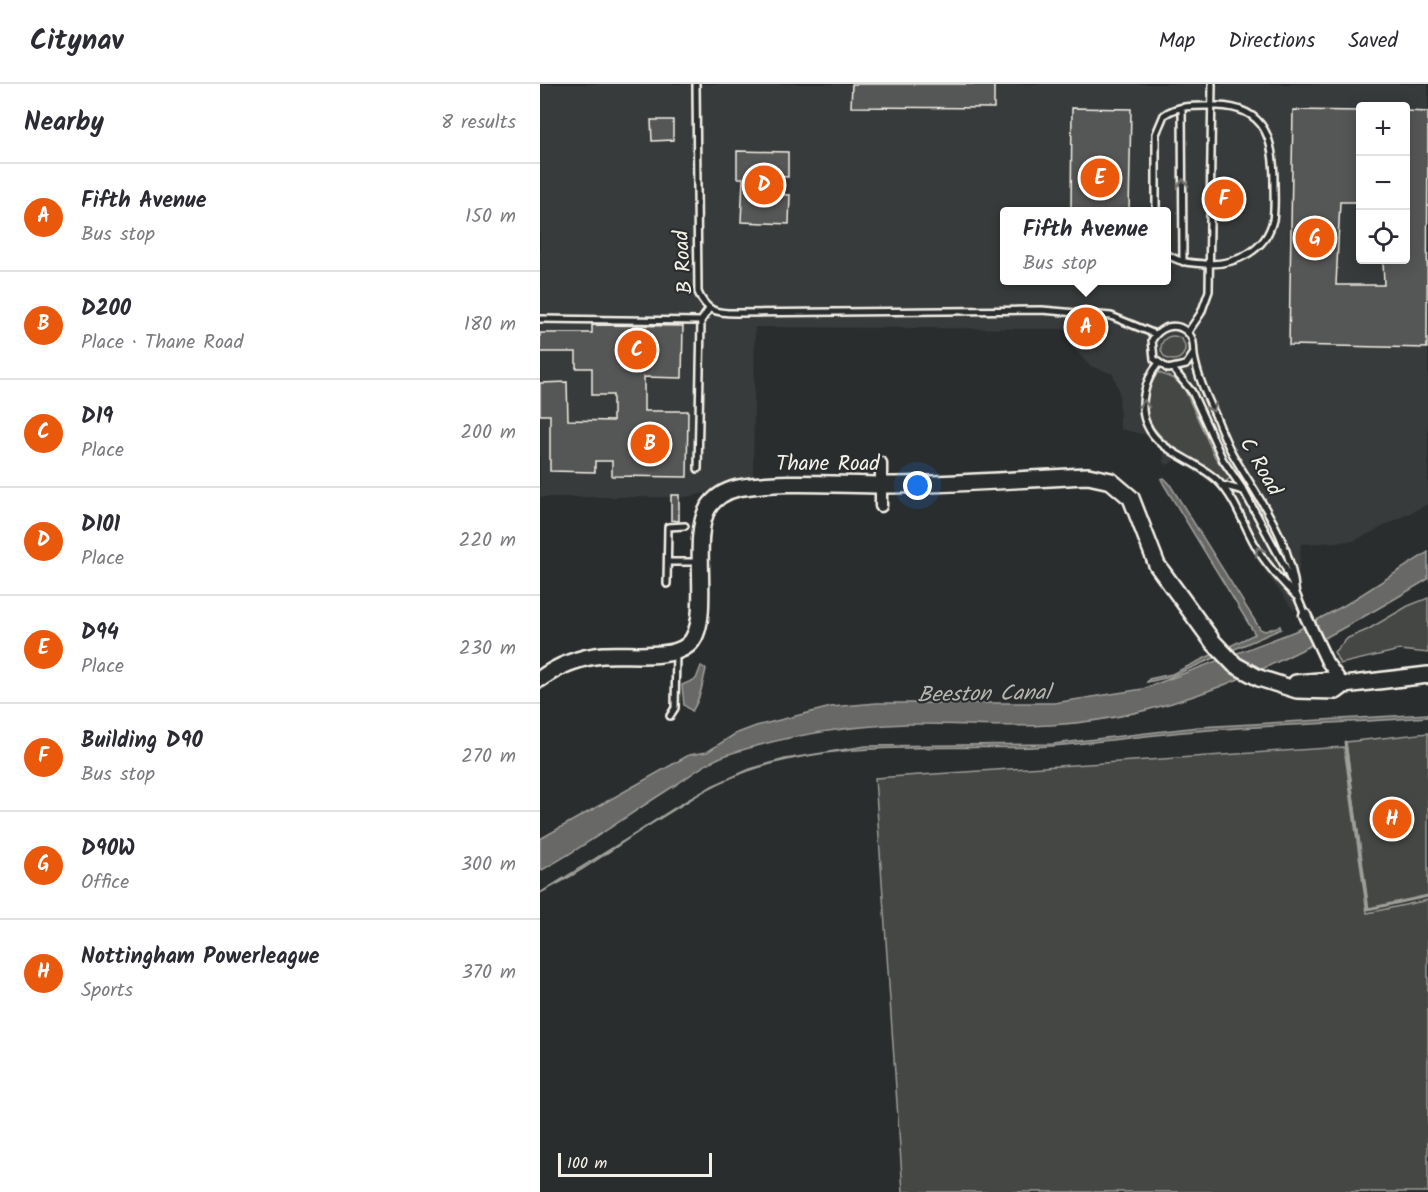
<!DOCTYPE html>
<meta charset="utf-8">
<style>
body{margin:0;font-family:Kalam,sans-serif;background:#f2f2f3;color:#2b2b33}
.controls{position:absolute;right:18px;top:18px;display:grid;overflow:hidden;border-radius:6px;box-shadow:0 3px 15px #0003}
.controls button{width:54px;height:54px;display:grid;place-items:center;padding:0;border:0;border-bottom:2px solid #e1e1e2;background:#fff;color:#2b2b33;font:30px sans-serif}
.scale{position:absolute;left:18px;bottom:15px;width:154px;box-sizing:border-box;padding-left:6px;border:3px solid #f4f1e8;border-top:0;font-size:16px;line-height:21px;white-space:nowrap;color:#f4f1e8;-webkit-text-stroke:4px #2a2d2e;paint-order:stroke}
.you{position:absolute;left:378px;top:402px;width:21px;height:21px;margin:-15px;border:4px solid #fff;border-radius:50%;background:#1a73e8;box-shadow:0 0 0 9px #1a73e833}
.badge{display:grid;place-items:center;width:39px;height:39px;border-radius:50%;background:#ea580c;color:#fff;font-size:20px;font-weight:700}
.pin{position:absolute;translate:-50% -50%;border:3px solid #fff;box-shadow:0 2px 6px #0006}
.popup{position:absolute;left:460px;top:123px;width:171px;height:78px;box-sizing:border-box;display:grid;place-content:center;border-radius:6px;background:#fff;filter:drop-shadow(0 2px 4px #0005);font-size:20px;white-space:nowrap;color:#7c7c81}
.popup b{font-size:22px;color:#2b2b33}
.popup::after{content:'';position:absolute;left:50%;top:100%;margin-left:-12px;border:12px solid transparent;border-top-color:#fff}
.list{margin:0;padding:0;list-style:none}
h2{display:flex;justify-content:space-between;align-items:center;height:78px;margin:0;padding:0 24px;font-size:26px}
h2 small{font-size:20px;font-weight:400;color:#7c7c81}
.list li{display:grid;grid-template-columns:39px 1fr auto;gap:18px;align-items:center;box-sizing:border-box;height:108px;padding:0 24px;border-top:2px solid #e1e1e2}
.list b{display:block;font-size:22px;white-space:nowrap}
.list p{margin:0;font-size:20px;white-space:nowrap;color:#7c7c81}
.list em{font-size:20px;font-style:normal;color:#7c7c81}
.icon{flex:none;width:33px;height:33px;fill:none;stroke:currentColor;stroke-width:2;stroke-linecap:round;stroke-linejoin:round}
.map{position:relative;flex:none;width:888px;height:1108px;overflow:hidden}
header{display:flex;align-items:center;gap:36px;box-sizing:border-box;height:84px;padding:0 30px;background:#fff;border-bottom:2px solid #e1e1e2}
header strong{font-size:28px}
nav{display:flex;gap:33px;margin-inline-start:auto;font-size:21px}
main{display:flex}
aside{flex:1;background:#fff}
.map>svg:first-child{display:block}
.built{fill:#373a3a;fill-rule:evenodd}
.green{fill:#444645;stroke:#9c9c96;stroke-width:1.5}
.water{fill:#676866;stroke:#9f9f9a;stroke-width:1.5}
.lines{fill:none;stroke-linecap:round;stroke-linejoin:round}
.stream{stroke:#9f9f9a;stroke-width:3}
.building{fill:#555756;stroke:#f4f1e8;stroke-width:1.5}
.lane-casing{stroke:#f4f1e8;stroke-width:10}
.street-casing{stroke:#f4f1e8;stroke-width:15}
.secondary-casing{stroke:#f4f1e8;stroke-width:20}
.lane{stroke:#2a2d2e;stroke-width:5}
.street{stroke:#2a2d2e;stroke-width:10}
.secondary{stroke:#2a2d2e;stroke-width:15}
.oneway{stroke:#71726f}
.labels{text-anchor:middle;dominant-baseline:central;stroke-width:4.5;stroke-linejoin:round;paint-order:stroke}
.street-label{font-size:21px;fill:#f4f1e8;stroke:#2a2d2e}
.water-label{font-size:22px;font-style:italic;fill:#b5b3ae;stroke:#2a2d2e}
</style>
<header>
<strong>Citynav</strong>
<nav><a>Map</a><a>Directions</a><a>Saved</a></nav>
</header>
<main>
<aside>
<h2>Nearby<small>8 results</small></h2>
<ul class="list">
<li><span class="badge">A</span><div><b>Fifth Avenue</b><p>Bus stop</p></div><em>150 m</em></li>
<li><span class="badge">B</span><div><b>D200</b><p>Place · Thane Road</p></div><em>180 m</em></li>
<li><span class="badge">C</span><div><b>D19</b><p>Place</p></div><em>200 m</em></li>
<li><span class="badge">D</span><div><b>D101</b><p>Place</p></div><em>220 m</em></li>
<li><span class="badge">E</span><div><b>D94</b><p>Place</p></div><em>230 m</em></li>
<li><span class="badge">F</span><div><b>Building D90</b><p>Bus stop</p></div><em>270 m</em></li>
<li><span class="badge">G</span><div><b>D90W</b><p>Office</p></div><em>300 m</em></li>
<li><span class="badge">H</span><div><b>Nottingham Powerleague</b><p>Sports</p></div><em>370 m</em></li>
</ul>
</aside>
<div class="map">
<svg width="888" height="1108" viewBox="0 0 888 1108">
<rect width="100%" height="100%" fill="#2a2d2e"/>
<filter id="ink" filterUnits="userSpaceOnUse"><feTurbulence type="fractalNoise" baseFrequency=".0167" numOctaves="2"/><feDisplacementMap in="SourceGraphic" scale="12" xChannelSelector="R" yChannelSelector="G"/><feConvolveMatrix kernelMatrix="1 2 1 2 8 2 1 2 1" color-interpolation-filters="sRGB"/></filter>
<g filter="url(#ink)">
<path class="built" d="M0,0H888V420L814,457L761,460L755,528L718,478L690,421L679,405L636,375L628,381L623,378L624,369L606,351L580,345L579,307L573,290L550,282L530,261L525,245L215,243L213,394L187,396L166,409L145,413H0ZM820,22H866V176H820ZM465,128H627V196H465Z"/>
<path class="green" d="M621 264a12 12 0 1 1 24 0a12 12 0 1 1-24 0Z
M617,288L634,295L644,304L675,373L690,394L684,399C659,377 593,351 608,309C610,302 614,295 617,288Z
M888,514V569L860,566L800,580L794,568L808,554L827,546L868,522Z
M888,649V812L828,825L806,658Z
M804,663L827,829L888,816V1108H363L335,694Z"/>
<path class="water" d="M624,394L629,399L720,545L725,547L740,542L741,545L630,593L607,598L609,595L632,590L715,550L624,401L621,395Z
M888,468V495C774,564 647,634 511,641C463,644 415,639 367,640C307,642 249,651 192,669C169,676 154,689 134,702C89,730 46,762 0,787V755L149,671L167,668L195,650L216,642L291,623L337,619H514L603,605L758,546L805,521Z
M161,582L166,585C163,598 160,616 152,627L144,621L142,601L156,595Z
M888,630V633C811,639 733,641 656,647C602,651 548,661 494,663C398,666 301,655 208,687C133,714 71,774 0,809L172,702L210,685L245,675L326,662L513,660L658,643Z"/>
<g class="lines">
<path class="stream" d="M805,658L828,825L888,812"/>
</g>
<path class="building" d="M312,0H454V24L311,23Z
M532,24L591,25L589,128H531Z
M753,26L820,27V118H800L796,201H844L843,176H866V27L888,28L887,264L749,261Z
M111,36H133V56L112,57Z
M197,67L248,68V93L230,92L229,110L250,111L249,140L201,138L203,94H197Z
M52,241L143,242L142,294L104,293V327H148L147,393L72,392V377H55V388L10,387V331H0V299L27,298L28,336L73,337V311H52V284H36V268H0V249H52Z
M131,411H139V437L131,436Z"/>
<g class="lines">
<g class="lane-casing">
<path id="lane" d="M156,0L158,208C166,227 176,229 195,229L502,226L571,232L615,250
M642,23L643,178
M616,128V50L624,31C639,20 660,22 677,22C727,23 734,58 734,99C734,111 735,124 733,136C726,167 695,181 666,180C652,179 639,179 627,170
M0,235L161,237
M648,248L661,229L669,207L672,0
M654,269L646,281L628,285L614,275L612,256C619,244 634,237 646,247C655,254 653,263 654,272C658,294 667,313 676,333C681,346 686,359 693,371C720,417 752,457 756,512
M618,280C605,296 598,322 607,341C619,369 658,376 679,398C697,417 704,443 718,466C728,483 742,498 756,512
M634,286L652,308L683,376L704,407L745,483L765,531
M158,385L161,237L169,225
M682,401L704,407
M128,478H159
M127,500L128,443L145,442
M130,632L135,624L136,569"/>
</g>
<g class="street-casing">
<path id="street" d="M341,422V379
M765,531L787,578L804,601"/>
</g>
<g class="secondary-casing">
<path id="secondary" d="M0,595C18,582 41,573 63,571C86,569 131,576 148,561C174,539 149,456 168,424C175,413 185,407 198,404C240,396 299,401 343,401C411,401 480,395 548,392L571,397L591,414L617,481L673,558L695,581L719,594L757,606L796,607L804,601
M756,599L791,596L804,601L888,591"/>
</g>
<use href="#lane" class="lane"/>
<use href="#street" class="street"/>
<use href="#secondary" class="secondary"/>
</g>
<defs><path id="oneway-chevron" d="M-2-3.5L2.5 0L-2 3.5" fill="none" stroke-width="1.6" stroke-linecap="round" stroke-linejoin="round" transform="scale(1.5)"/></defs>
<g class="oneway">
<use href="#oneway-chevron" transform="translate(643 99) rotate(-90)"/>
<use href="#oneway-chevron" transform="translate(604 320) rotate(-87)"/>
<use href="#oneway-chevron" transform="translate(672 324) rotate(66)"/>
<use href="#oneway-chevron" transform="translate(719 467) rotate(-122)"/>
</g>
</g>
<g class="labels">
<g class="street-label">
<text transform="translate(144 178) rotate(-94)">B Road</text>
<text x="288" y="380">Thane Road</text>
<text transform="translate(720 383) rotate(60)">C Road</text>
</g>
<g class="water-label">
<text transform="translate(444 611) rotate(-1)">Beeston Canal</text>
</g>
</g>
</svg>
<div class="controls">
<button>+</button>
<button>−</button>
<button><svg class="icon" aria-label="locate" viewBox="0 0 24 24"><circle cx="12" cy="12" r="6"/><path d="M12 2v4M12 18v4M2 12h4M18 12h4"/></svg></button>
</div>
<div class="scale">100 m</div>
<div class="you"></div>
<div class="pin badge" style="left:546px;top:243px">A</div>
<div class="popup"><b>Fifth Avenue</b>Bus stop</div>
<div class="pin badge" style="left:110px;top:360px">B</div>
<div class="pin badge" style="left:97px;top:266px">C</div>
<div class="pin badge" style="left:224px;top:101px">D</div>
<div class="pin badge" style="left:560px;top:94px">E</div>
<div class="pin badge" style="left:684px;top:115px">F</div>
<div class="pin badge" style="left:775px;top:154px">G</div>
<div class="pin badge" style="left:852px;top:735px">H</div>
</div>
</main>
